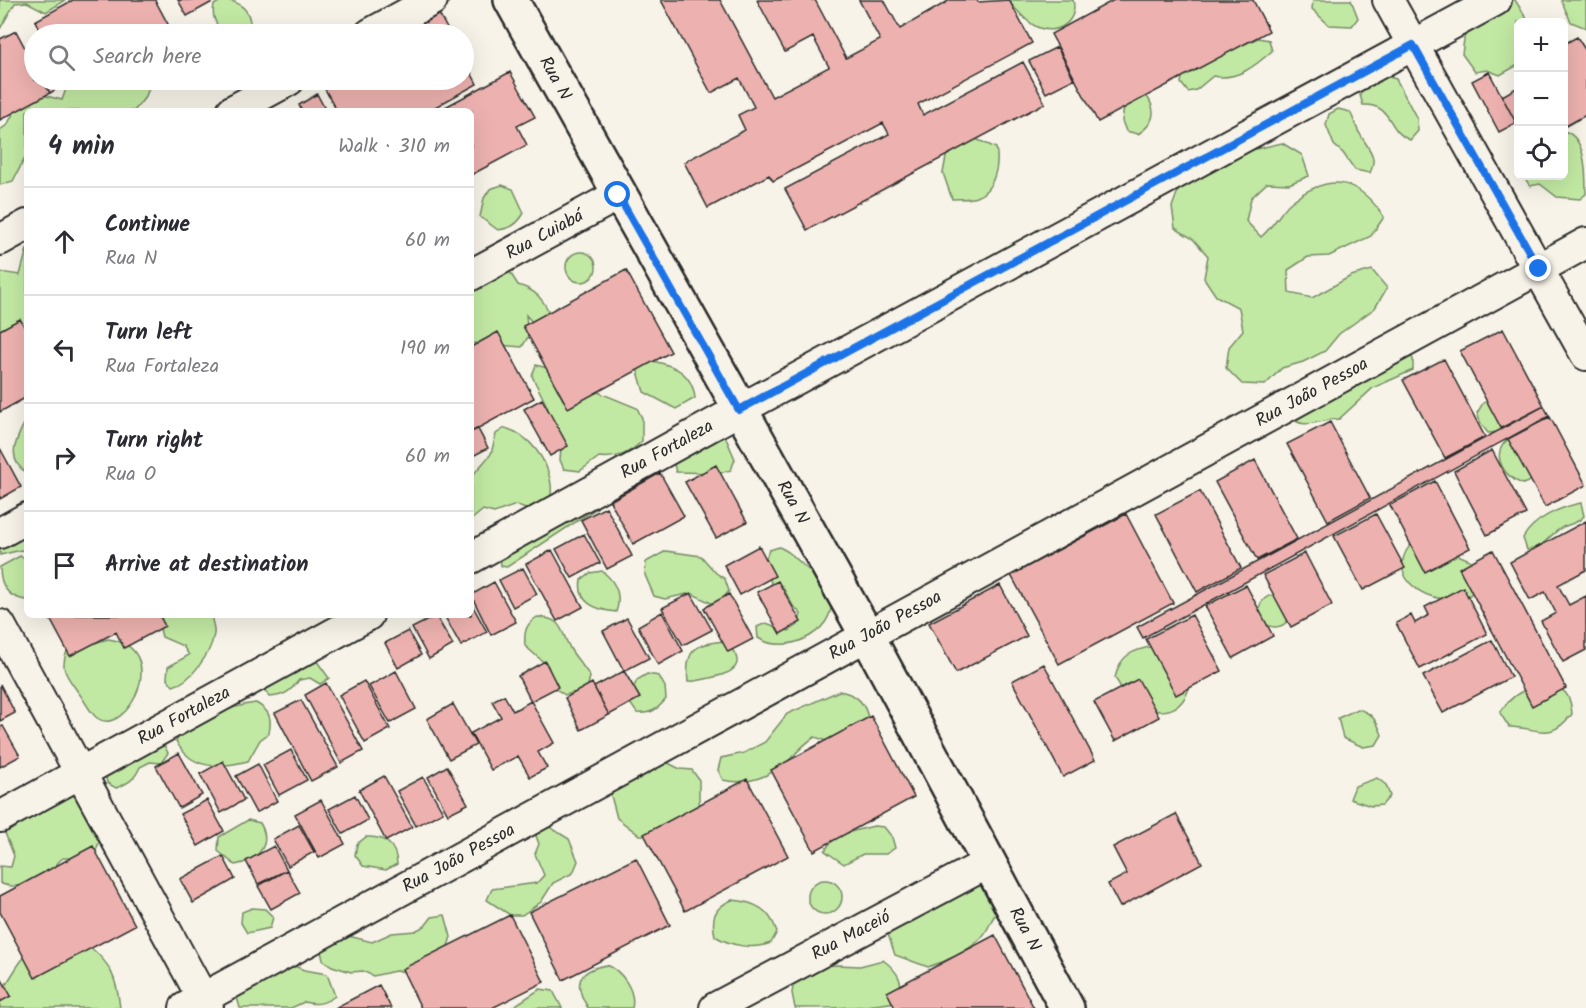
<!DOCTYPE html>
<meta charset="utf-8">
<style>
body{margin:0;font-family:Kalam,sans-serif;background:#f7f7f7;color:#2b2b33}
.controls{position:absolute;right:18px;top:18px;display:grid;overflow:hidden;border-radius:9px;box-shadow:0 6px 24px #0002}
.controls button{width:54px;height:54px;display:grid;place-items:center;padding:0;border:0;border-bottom:2px solid #e1e1e2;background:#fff;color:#2b2b33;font:30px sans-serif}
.stop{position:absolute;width:18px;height:18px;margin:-14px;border:4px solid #1a73e8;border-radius:50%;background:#fff}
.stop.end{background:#1a73e8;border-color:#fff;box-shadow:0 2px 6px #0008}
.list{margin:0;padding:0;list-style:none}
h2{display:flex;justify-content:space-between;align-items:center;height:78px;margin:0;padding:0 24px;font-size:26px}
h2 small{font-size:20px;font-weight:400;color:#7c7c81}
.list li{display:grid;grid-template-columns:39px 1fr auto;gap:18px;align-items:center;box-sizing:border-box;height:108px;padding:0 24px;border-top:2px solid #e1e1e2}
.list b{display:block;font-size:22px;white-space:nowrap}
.list p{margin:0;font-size:20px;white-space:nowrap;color:#7c7c81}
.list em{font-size:20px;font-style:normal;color:#7c7c81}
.icon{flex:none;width:33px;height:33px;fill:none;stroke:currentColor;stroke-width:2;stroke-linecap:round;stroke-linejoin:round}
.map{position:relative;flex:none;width:1586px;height:1008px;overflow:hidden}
.search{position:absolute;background:#fff;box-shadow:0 6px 24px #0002;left:24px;top:24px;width:450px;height:66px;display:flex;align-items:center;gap:15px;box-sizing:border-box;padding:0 21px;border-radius:33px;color:#7c7c81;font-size:22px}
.panel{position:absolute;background:#fff;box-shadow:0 6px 24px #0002;left:24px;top:108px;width:450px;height:510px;border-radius:9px}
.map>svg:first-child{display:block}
.green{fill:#c2e9a3;stroke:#768a67;stroke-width:1.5}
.building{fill:#edb2af;stroke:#2b2b2b;stroke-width:1.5}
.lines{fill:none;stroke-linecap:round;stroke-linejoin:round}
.minor-casing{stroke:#2b2b2b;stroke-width:34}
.tertiary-casing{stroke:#2b2b2b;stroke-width:38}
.minor{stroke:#f7f3e8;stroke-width:30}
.tertiary{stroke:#f7f3e8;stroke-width:33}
.route{stroke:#1a73e8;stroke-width:8}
.labels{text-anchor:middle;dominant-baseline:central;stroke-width:5;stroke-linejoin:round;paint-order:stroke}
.street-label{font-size:18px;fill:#2b2b2b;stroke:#f7f3e8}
</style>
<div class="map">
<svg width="1586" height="1008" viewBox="0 0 1586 1008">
<rect width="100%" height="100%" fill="#f7f3e8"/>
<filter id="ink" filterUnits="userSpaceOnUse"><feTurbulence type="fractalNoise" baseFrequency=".0167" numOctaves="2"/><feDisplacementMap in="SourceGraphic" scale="12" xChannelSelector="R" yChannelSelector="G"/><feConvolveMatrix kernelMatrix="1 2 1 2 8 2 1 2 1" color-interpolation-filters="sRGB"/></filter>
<g filter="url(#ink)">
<path class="green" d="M0,0H66L46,12L27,2L15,3L0,29Z
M222,0C241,0 252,12 250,30C231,46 209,26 214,5Z
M1011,0H1073C1079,22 1056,36 1037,27C1026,22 1019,12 1011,4Z
M1313,0H1351L1358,18L1352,26L1329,25L1312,9Z
M1502,0H1515L1529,22H1518V65L1500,75L1487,70L1475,72L1462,54L1465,32Z
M1561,0H1586V28L1571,22Z
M1258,38L1269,40L1272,51C1255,66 1237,81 1213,76L1196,90L1188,92L1181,83L1183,72Z
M1385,76L1396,79L1417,119L1418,131L1410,140C1386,131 1394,104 1363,105L1360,95L1364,84Z
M76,80H152L146,96L134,111H27V154L13,181L0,185V130L7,125L18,105L39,94L62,100L66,89Z
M1146,95C1158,111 1154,124 1138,134L1126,131L1122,121L1125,99Z
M1338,109L1350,112C1354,119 1356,128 1360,134C1369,150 1378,156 1370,173L1355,170L1343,153L1334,145L1326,125L1329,114Z
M1564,131C1586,137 1586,172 1586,194L1580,199L1557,197L1540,184L1530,186L1524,177L1564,176Z
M976,139L996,148C1000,165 994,191 976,197C969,200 959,198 952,199L943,173L947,152Z
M1282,143L1302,155L1309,176L1289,184L1267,183L1251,198L1246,221L1261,237C1273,227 1282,209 1291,202C1330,172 1358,178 1384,217L1371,236L1329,256L1308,257L1288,270L1289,293L1312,298L1351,276L1372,270L1387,288L1375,308L1339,334L1325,351L1303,362L1282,368L1265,385L1242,384L1226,368L1229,347L1243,330L1239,308L1216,296L1204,278L1208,256L1193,239L1175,228L1172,207L1180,185L1238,153Z
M502,185L513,189L524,213C517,225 511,228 498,230L480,217L484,198L490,189Z
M27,249V334L0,347V272L20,275Z
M566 267a15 15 0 1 1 30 0a15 15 0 1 1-30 0Z
M506,266L518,285C536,290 543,299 551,316L538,329L526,315L528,337L522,347L471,343V282Z
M1406,350L1413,359V370L1373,388L1339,419C1322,419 1300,432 1290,415Z
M644,360C669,363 692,370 695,398L676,409L644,392L637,368Z
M536,365L547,368L563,400L575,402L593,390L637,408L642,418V441C629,454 617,459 599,457L580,471L564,469L560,460L561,448L547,406L532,376Z
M1493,399L1514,421L1510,431L1488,433L1481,424L1477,413L1483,403Z
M27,418V473C3,458 19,435 27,418Z
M505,428C556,442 572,532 516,505L494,513L483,510L471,520V477L491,454L496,434Z
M725,436L735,459L731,470L720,473L676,472L673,461L709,437Z
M1513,436L1535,479L1523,484C1501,476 1488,450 1513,436Z
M599,501L597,508L507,567L501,566L500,556Z
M1581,503L1584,516C1577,524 1572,523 1563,527C1548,535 1545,548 1527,550L1523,538C1533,519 1560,507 1581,503Z
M0,521L27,531V552L21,550L0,555Z
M1417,538L1470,560L1476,584L1470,595C1434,612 1375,576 1417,538Z
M779,547C790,551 795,558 804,566C814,575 823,580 829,593C843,627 789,658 758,638L757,627L766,623L789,631L798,625L801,614L793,606L782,586L771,583L765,561L769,550Z
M666,551L701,556L716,573L725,579L729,591L722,600L711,603L691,593L665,599L654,596L645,575L646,562Z
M20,556L27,560V600C8,598 0,586 0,567Z
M602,571C616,582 622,595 616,612C596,610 577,603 581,580L590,573Z
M1259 611a16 16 0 1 1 32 0a16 16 0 1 1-32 0Z
M163,615H211C212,621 215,629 214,634C211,653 191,682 173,686L167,678L168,667L189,655L183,646L162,637L159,625Z
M537,617C564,618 560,631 571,650C577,660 585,667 590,677L587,689L565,695L556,689L548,666L525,646C524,632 525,625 537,617Z
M108,639C173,647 127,739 97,718C90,713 84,699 78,692C68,677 59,670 67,651Z
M724,641C761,674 710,678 688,682C685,651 693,644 724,641Z
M1155,646L1189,688C1179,720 1146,715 1126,694C1121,690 1119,683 1115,678C1120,654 1133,650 1155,646Z
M316,660L329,678L320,684L310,678L299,680C290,692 284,696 269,697L263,686Z
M647,674L659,676L665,687L666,699C657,710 651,714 637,713L628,700L637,680Z
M1546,683C1565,687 1571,696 1572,714C1549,743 1539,727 1509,727L1500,713C1511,694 1526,688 1546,683Z
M839,691C858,694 866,704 869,722L836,744L815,737C804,743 798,752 789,760C772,776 746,786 723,780L718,770L721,758L744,753L765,742L787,714Z
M256,703C270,711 272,718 269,733L260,740L248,761C219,768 192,771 176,741C187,723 234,705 256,703Z
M1358,709C1372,713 1377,721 1382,735L1376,745L1363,747L1343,738L1338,718Z
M163,743L168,753L161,763L150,762L140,767C135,779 129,783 116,788L107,783L105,772Z
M658,758L680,769L692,770L699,780V804L692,814L651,835H639L617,818L609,788Z
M1377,778L1386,785L1390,796L1382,805L1371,806L1350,799L1355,786Z
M70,793L79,799L100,839L96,851L74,858H63C56,863 52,871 46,875C34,883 13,890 0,883V866L11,867L14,856L5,833L10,825Z
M248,820L260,823C273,845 257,861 235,865L218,851L219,837Z
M548,826L569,839L578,861L573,873L553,883L541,902L522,915H510L487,900L492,889L537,883L544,875L535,854L539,844L535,833Z
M874,826L884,827L892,837L895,848L886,854H863L844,864L825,851C834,832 855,831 874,826Z
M366,837C385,836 396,845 397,864L386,870L363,866L355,855L357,844Z
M978,870L1002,908C990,916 991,928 981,938C969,951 945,962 928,967L895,955L888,934L891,924Z
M808 897a17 17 0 1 1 34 0a17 17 0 1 1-34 0Z
M732,900C755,902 770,909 777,932L771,943C753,950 731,946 715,936C711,918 714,907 732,900Z
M252,908L265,909L273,917L270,928L247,933L241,923L242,912Z
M445,915L451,937L447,949L418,972L395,971L373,976L363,971L351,972L332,966L323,960L320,947L337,933L372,942L392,933L415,931L425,926L432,917Z
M87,945C111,962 117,980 120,1008H0V992C9,982 14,970 22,960C31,949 72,947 87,945Z
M883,960C898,971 905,983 899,1001C870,1008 827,1008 795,1008L792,993L794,980L813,967L837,965L860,966Z
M292,965L304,970L327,974L335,996C324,1004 317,1005 304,1002L291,1008H240L236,994Z
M607,965C622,971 636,991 632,1008H588C573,984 577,970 607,965Z
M540,989L553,991L562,1008H511Z"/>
<path class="building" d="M73,0H155L170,28L157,34H42L35,21Z
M178,0H216L187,16Z
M661,0H720L772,97L829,67L813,37L785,52L757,0H815L846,58L880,40L859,0H884L900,29L950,0H977L978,2L1009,0L1032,43L918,104L923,115L1023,62L1045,103L807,230L785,189L889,134L883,123L773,181L769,175L708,208L684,162L745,130L738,115L754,107L739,78L711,93Z
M1114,0H1253L1269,31L1098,122L1051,34Z
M439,14L450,34H401Z
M16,31L34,65V80H42L50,93L0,120V39Z
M1577,37L1586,51V115L1564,127V44Z
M1057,47L1074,79L1046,93L1029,61Z
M464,59L477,84L428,111H337L320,80H464Z
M510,72L535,117L517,126L527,145L471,175V111H438Z
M1489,72L1516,123L1499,132L1472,81Z
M42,80H66L68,83L50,93Z
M1518,87V127L1502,96Z
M317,94L326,111H302L299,105Z
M626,270L671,352L568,408L523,326Z
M20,319L27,331V397L0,412V330Z
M1503,329L1544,406L1501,428L1460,351Z
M498,332L534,398L471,432V347Z
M1444,359L1485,437L1445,458L1403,380Z
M542,399L568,446L550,456L524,409Z
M1544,406L1549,416L1143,638L1137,627Z
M1550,417L1586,485L1545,507L1508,439Z
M1330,422L1370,498L1328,521L1287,444Z
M478,429L488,448L471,457V432Z
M0,448L21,487L0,499Z
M1492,450L1526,514L1487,535L1454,471Z
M1255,460L1297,539L1257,560L1215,482Z
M716,465L747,522L716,538L685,482Z
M660,473L684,516L633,544L610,501Z
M1435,481L1470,548L1425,572L1390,505Z
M1200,491L1241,568L1197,592L1156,514Z
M606,507L632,556L607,569L581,520Z
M1126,514L1173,603L1059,664L1011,575Z
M1376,514L1405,568L1363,590L1334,536Z
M1586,521V570L1558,585L1569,605L1586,596V650L1563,662L1541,621L1556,613L1545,592L1530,600L1510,562Z
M584,534L600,563L572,578L556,549Z
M759,546L775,576L740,595L724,565Z
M552,550L583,607L557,621L526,564Z
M1493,550L1566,688L1532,706L1459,568Z
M1305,553L1332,605L1291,627L1263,575Z
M523,568L537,594L513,607L499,580Z
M778,581L801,622L780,634L757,592Z
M494,582L516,622L491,635L471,595Z
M1000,585L1027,636L956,673L929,623Z
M1246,585L1273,636L1233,658L1205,606Z
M1463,587L1487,634L1420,669L1396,623L1411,615L1415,623L1429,615L1425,607Z
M691,593L712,630L683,645L662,608Z
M729,594L753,639L728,652L704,608Z
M471,603L487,632L461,646L444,615H471Z
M662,612L683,651L658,665L638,626Z
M48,615H159L165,626L124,648L116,632L70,656Z
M1192,615L1222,671L1176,695L1146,639Z
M436,616L453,645L429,659L412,628Z
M627,618L649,658L624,671L603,631Z
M408,631L421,655L398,668L385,643Z
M1492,640L1511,677L1443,713L1423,676Z
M545,661L558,687L531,701L518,676Z
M1044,664L1095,760L1063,777L1012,681Z
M396,671L416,709L390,723L369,686Z
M624,671L640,698L609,715L594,687Z
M1138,679L1159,717L1115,741L1094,702Z
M364,681L390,729L365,743L339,695Z
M326,683L363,751L341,763L305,695Z
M592,683L609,715L581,730L565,698Z
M0,684L15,713L0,721Z
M504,695L513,711L531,701L554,743L538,752L547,768L530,777L518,756L491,770L471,733L501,717L492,701Z
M301,700L338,767L311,781L275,713Z
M453,704L476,745L449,759L427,719Z
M871,716L914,797L814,851L771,770Z
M3,726L20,756L0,767V727Z
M291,750L307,780L279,795L263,765Z
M179,753L202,795L179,808L156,766Z
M223,761L244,800L221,813L200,774Z
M258,764L277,801L256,813L236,776Z
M447,766L468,804L448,814L428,777Z
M384,776L412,827L386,841L359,790Z
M423,777L443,812L416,826L397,791Z
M747,779L788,856L685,911L644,834Z
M355,795L368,820L343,834L329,809Z
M207,800L224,831L198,846L180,814Z
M321,800L345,844L319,858L295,814Z
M1176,814L1202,863L1120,907L1108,884L1127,874L1113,847Z
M299,825L314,852L288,866L273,839Z
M93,846L135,925L35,978L0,912V896Z
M274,846L287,870L258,884L246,861Z
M223,856L235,879L193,903L180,879Z
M636,858L670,925L563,980L529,912Z
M287,870L300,893L271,909L258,886Z
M510,915L544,982L492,1008H421L402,969Z
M995,935L1034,1008H895L887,992Z
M0,976L11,996L0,1002Z
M379,985L391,1008H335Z"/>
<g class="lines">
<g class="minor-casing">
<g id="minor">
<path d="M1388,0L1586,355"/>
<path d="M370,34L432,0"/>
<path d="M232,111L289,80"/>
<path d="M0,240L27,225"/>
<path id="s1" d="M471,275L618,195"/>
<path d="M0,533L27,518"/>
<path id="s2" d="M471,558L739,410L1496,0"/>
<path d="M0,625L208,1008"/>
<path id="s3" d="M0,817L368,615"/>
<path id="s4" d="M185,1008L1586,243"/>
<path id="s5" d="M715,1008L988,863"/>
</g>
</g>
<g class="tertiary-casing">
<g id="tertiary">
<path id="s6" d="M511,0L868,637L1067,1008"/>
</g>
</g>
<use href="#minor" class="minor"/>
<use href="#tertiary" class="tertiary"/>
</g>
</g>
<g class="lines" filter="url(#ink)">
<path class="route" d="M618,195L739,410L1413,45L1539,269"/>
</g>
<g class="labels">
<g class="street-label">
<text stroke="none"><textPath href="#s6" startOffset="90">Rua N</textPath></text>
<text stroke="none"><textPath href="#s1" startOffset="84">Rua Cuiabá</textPath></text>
<text stroke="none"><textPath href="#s4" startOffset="1284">Rua João Pessoa</textPath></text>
<text stroke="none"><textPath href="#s2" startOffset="224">Rua Fortaleza</textPath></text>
<text stroke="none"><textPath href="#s6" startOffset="576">Rua N</textPath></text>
<text stroke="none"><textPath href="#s4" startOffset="798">Rua João Pessoa</textPath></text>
<text stroke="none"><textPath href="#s3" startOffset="210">Rua Fortaleza</textPath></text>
<text stroke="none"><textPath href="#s4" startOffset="312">Rua João Pessoa</textPath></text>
<text stroke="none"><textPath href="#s6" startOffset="1062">Rua N</textPath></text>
<text stroke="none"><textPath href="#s5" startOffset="154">Rua Maceió</textPath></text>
</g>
</g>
</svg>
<div class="controls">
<button>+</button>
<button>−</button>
<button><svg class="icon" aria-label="locate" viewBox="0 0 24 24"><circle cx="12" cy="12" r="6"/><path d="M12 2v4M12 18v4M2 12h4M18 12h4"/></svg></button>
</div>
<div class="stop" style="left:618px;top:195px"></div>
<div class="stop end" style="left:1539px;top:269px"></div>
<div class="search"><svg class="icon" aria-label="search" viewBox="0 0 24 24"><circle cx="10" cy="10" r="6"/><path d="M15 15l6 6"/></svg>Search here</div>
<section class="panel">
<h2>4 min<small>Walk · 310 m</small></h2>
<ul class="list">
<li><svg class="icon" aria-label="ahead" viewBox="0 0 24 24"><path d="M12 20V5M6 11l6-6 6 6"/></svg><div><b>Continue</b><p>Rua N</p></div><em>60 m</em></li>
<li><svg class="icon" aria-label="left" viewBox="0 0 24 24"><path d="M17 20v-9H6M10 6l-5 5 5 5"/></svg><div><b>Turn left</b><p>Rua Fortaleza</p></div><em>190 m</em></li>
<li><svg class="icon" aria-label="right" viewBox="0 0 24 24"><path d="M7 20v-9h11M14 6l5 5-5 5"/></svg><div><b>Turn right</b><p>Rua O</p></div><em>60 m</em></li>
<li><svg class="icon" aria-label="arrive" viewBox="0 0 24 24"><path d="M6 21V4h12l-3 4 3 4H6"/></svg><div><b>Arrive at destination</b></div></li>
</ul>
</section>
</div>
